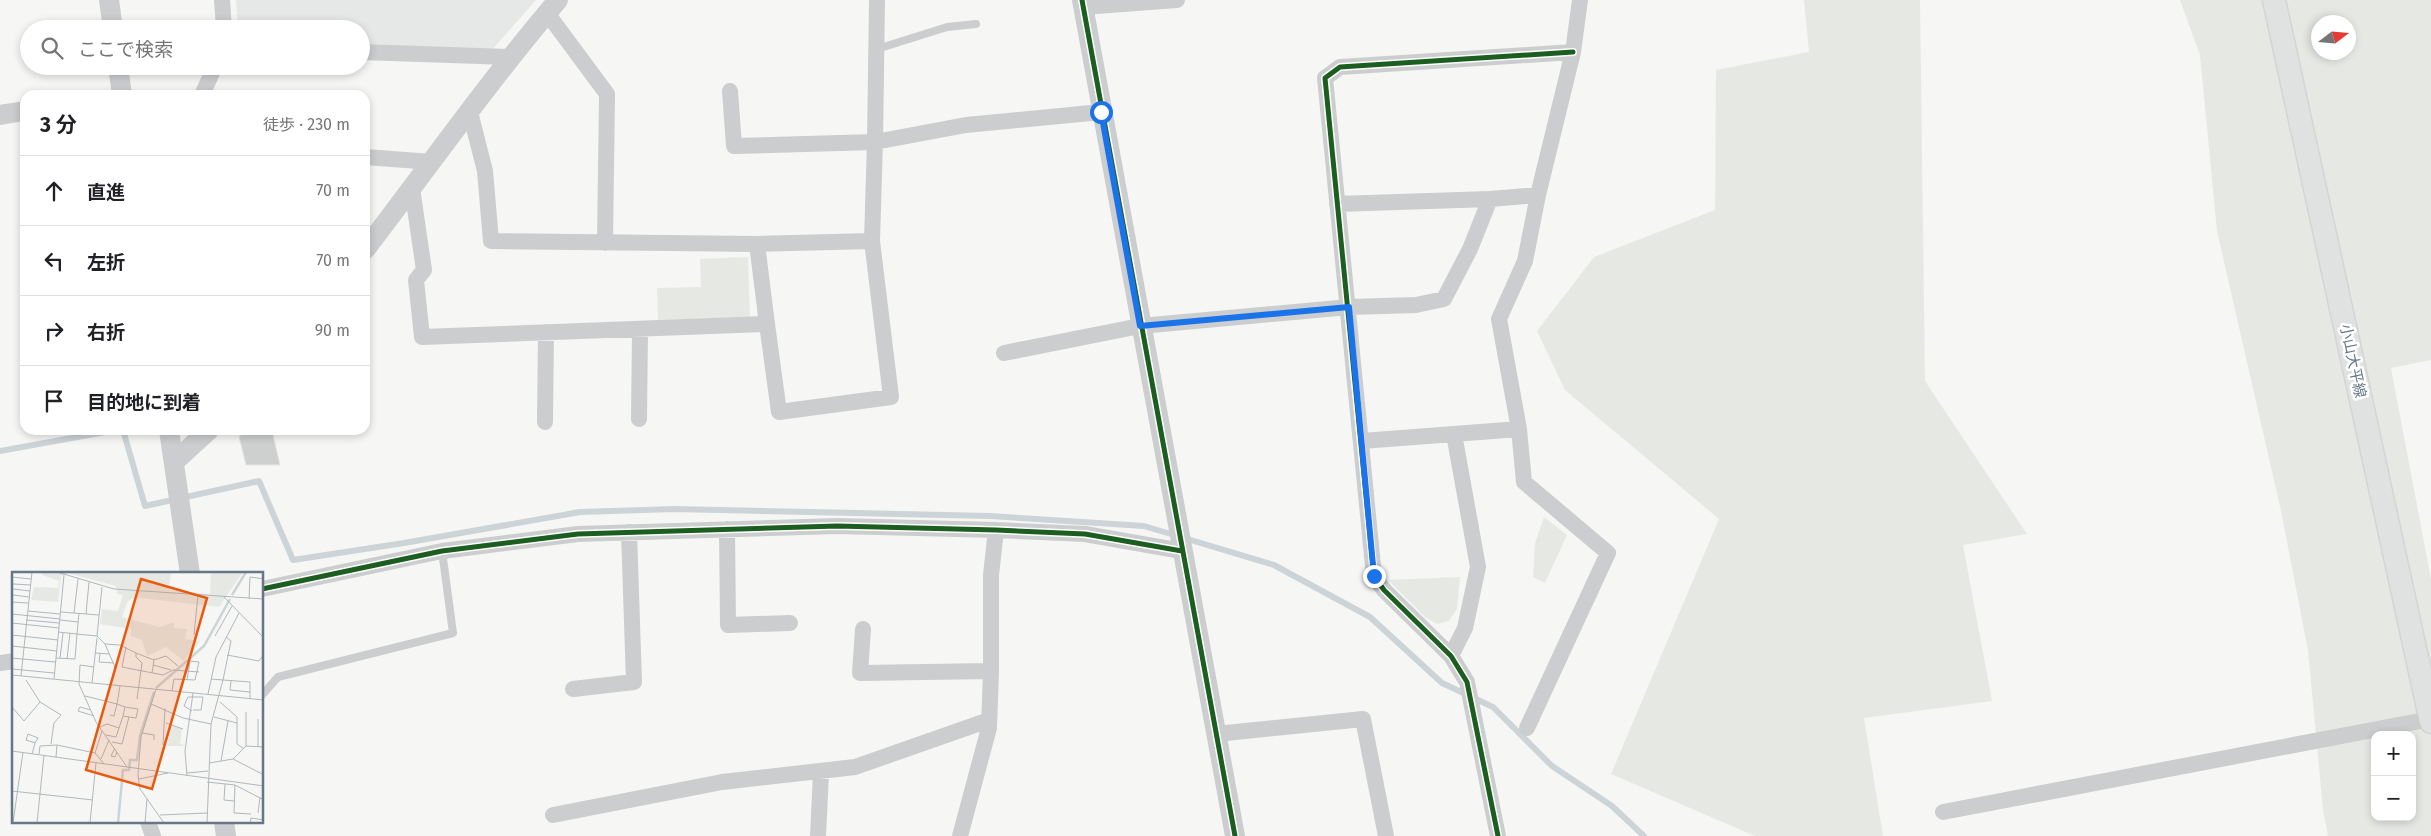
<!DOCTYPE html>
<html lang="ja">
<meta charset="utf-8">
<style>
body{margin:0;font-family:"Fira Sans","Noto Sans JP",sans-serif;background:#f2f2f2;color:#202124}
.controls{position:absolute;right:15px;bottom:15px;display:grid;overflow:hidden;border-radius:10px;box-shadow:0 2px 8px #0003}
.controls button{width:45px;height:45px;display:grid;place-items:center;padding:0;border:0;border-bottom:1px solid #e0e0e0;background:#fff;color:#202124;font:25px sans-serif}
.compass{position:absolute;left:2311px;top:15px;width:45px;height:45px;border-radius:50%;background:#fff;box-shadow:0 2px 8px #0003;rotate:74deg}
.stop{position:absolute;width:15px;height:15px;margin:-11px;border:4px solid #1a73e8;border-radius:50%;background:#fff}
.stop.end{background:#1a73e8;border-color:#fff;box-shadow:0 1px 5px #0008}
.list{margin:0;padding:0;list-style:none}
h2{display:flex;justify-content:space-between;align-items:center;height:65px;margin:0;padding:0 20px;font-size:21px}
h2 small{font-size:16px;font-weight:400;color:#757577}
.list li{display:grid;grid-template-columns:32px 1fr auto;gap:15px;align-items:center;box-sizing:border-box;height:70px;padding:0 20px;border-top:1px solid #e0e0e0}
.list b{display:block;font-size:19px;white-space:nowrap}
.list em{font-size:16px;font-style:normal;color:#757577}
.icon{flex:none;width:28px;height:28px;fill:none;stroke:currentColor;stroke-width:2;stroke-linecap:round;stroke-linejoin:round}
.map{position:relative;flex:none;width:2431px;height:836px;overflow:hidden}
.search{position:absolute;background:#fff;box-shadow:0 2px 8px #0003;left:20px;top:20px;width:350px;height:55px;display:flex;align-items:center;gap:12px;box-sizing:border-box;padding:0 18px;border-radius:28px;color:#757577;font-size:19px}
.panel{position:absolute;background:#fff;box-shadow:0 2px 8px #0003;left:20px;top:90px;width:350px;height:345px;border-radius:15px}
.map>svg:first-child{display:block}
.built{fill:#e6e7e7}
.green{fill:#e6e9e3;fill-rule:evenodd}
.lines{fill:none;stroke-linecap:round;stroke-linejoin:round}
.stream{stroke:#ccd4d7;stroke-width:6}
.building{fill:#ced0d0;stroke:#e5e5e4}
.secondary-casing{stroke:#d3d4d5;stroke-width:25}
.service{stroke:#cccdce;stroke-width:8}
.minor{stroke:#cccdce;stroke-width:16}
.tertiary{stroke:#cccdce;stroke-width:20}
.secondary{stroke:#e0e1e1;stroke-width:22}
.cycleway-casing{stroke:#fff;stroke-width:8}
.cycleway{stroke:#1b5e20;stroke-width:5}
.route{stroke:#1a73e8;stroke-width:6}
.labels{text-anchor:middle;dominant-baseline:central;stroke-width:5;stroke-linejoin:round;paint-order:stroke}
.street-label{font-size:15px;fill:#667785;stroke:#fff}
.inset-river{fill:none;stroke:#ccd4d7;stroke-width:2.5}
.inset-road{fill:none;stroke:#afb8be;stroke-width:1}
.view{fill:#e8590c;fill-opacity:0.15;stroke:#e8590c;stroke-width:2.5}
.inset-edge{fill:none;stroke:#667785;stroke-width:2.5}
</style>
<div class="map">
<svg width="2431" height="836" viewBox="0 0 2431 836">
<rect width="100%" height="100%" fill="#f6f6f5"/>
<path class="built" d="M236,0H536L491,51L361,44V29H238Z"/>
<path class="green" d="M1804,0H1920L1925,381L2027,534L1963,545L1992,701L1864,718L1883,836H1755L1611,774L1719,519L1565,390L1537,331L1594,257L1715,210L1716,70L1809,52Z
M2180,0H2431V360L2391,368L2431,579V836H2328L2323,810L2308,650L2281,511L2217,231L2200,55ZM2318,22H2348V52H2318ZM2375,735H2412V817H2375Z
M748,257L750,317L658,320L657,288L701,287L700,259Z
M1544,517L1567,535L1545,583L1533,577L1535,543Z
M1460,577L1457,609L1449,621L1437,624L1425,617L1388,580Z"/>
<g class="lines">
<path class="stream" d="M123,430L145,506L259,481L293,560L404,543L580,512L675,509L990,516L1144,526L1274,565L1370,617L1442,683L1493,707L1552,766L1612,806L1644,836
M0,451L116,430"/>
</g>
<path class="building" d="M244,430H272L280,465H246L239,437Z"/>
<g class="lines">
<g class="secondary-casing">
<path id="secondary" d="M2274,0L2431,722"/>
</g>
<path class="service" d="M877,49L947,27L976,24
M262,695L278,677L453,633L442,551"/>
<path class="minor" d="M222,0L224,29
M1083,7L1177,0
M547,13L607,94L605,243
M361,52L509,57
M730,91L734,146L875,142L877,0
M202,95L215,66
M470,112L485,171L491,241L757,244L872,241L875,142L966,125L1101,112
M365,157L432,162
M412,188L424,270L416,280L422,337L767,324L757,244
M1337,204L1490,199
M767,324L779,412L891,397L872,241
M1004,353L1140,326L1349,307L1416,305L1444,299L1470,249L1490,199L1538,195L1573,52L1580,0
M639,419L640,329
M545,422L546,332
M1519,429L1499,319L1525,261L1538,195
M1362,441L1519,429L1524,482L1608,553L1527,728
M727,529L728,625L790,623
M262,589L442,551L578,534L837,526L996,530L1085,534L1182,551
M863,629L860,673L991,671
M1451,656L1465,628L1478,567L1454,434
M0,663L14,661
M573,689L634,682L629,532
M1216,734L1363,719L1386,836
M1943,812L2430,719
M553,815L722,782L855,767L989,720
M148,822L153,836
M818,836L821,773
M960,836L989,728L991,671V575L996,530
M1498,836L1467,682L1451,656L1384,590L1374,576L1325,78L1340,67L1573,52"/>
<path class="tertiary" d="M109,0L113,29
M1082,0L1235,836
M118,66L122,95
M0,115L25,111
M365,250C429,166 490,80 558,0
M169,430L190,574
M174,462L209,430
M224,822L226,836"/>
<use href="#secondary" class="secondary"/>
<g class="cycleway-casing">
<path id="cycleway" d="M1082,0L1235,836
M262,589L442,551L578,534L837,526L996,530L1085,534L1182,551
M1498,836L1467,682L1451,656L1384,590L1374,576L1325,78L1340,67L1573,52"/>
</g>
<use href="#cycleway" class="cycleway"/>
</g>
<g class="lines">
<path class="route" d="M1101,112L1140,326L1349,307L1374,576"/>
</g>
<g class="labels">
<g class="street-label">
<text transform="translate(2353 361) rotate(78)">小山大平線</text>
</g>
</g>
<g transform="translate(12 572)">
<rect width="251" height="251" fill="#f6f6f5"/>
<path d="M31,0H159L157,18L198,22L199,0H231L207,35L128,26L119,27L115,31L110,45L148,55L162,50V56L175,57L173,67L188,69L172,89L154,75L135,84L130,68L119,64V57L88,52L90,37L106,39L111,23L105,22L104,14L55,1L49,4L46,30L19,28L22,15L46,16L47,9L30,3ZM159,153L170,157L168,171L173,174H155Z" fill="#e6e9e3"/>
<path class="inset-river" d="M220,23L234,0M144,116L192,74L218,27M106,251L111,198H117L118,188H125L128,164L142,120"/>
<path class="inset-road" d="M45,0L102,17L252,27M0,5L19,7M0,9V30M1,12L19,13M1,17L18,19M1,23L17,25M212,25L252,66M237,27L238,5L252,7M0,30L16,31M16,39L48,42M49,40L87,43M62,41L66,7M67,41L65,62L85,64L93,72L108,73L124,81V85L130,91L125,127M0,42L48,47M74,42L77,10M14,48L47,51M48,48L66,50M0,51L47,56M0,63L46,68M182,63L186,23M85,64L90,15M203,64L220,34M214,65L219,69L211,108L238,110V126M93,72L103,95L99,113M0,74L45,79M114,75L110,95L151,103L161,98L187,100M83,81L98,82M124,81L142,88M88,82L87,90L102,91M215,83L247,89L252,82M0,86L43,90M44,86L63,87L65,62L46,60M48,86L51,61M55,87L58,61M141,93L159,98M82,95L68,93L67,112L84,150L115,195M0,97L42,101M140,101L142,88L154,84L166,94M0,103L252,128M9,104L20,0M42,107L52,3M14,108L28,130L49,143L42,151L39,172M219,108L218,118L238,120M80,111L85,66M144,117L129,165L126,203L128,217L152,251M160,119L162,107L183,108L187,90L178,89L175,108M196,122L204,85L227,41M73,124L105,132L102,144L98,143M208,130L225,145V172L231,176M139,132L171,146L199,152M0,135L12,149L28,130M113,135L126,137L124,146L117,145M79,138L68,135L66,139L82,144M180,139L172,134L176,125H191L189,138H181M234,140V174M202,145L225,151M154,151L171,157M88,155L95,152L107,156M90,159L83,181L92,192M130,161L142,163V168M94,163L104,165L111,144L113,135L105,132L108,114M100,170L110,172L117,145L111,144M151,173L153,136M246,175V147M103,176L99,184L103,185L105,180M0,179L252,214M20,182L23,171L14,168L16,162L26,166L23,171M27,182L28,174L45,173M44,185L45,173L83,181M89,187L97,168M221,187L234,174L252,175M209,189L216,149M197,191L221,187L252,203M175,201L196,199M175,203L173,179L181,121M127,207L156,201M195,210L223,213L252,228M213,212L212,228L222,229M223,213L222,241L239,242M0,219L81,228M246,241L248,225M148,243L195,241M1,251L11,180M25,251L32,183M78,251L84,191M133,251L135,227M195,251L199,152L211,108L199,107M238,251L239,246L252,248"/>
<path class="view" d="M129,7L195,26L140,217L74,198Z"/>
<rect width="251" height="251" class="inset-edge"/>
</g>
</svg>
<div class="controls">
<button>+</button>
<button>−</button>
</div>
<svg class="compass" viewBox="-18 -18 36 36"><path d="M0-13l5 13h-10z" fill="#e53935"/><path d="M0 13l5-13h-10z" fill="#757577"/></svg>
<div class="stop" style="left:1101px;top:112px"></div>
<div class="stop end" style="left:1374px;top:576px"></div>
<div class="search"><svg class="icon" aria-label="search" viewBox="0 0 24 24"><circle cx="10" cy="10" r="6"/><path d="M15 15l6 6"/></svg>ここで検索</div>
<section class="panel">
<h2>3 分<small>徒歩 · 230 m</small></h2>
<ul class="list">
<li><svg class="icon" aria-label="ahead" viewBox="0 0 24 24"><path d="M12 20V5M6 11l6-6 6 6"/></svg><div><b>直進</b></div><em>70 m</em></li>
<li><svg class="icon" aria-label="left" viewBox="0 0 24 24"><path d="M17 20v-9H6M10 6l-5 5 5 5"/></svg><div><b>左折</b></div><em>70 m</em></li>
<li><svg class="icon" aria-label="right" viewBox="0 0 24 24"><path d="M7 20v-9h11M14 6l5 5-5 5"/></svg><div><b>右折</b></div><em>90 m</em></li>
<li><svg class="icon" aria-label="arrive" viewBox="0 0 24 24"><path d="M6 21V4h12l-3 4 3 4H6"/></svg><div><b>目的地に到着</b></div></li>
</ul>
</section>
</div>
